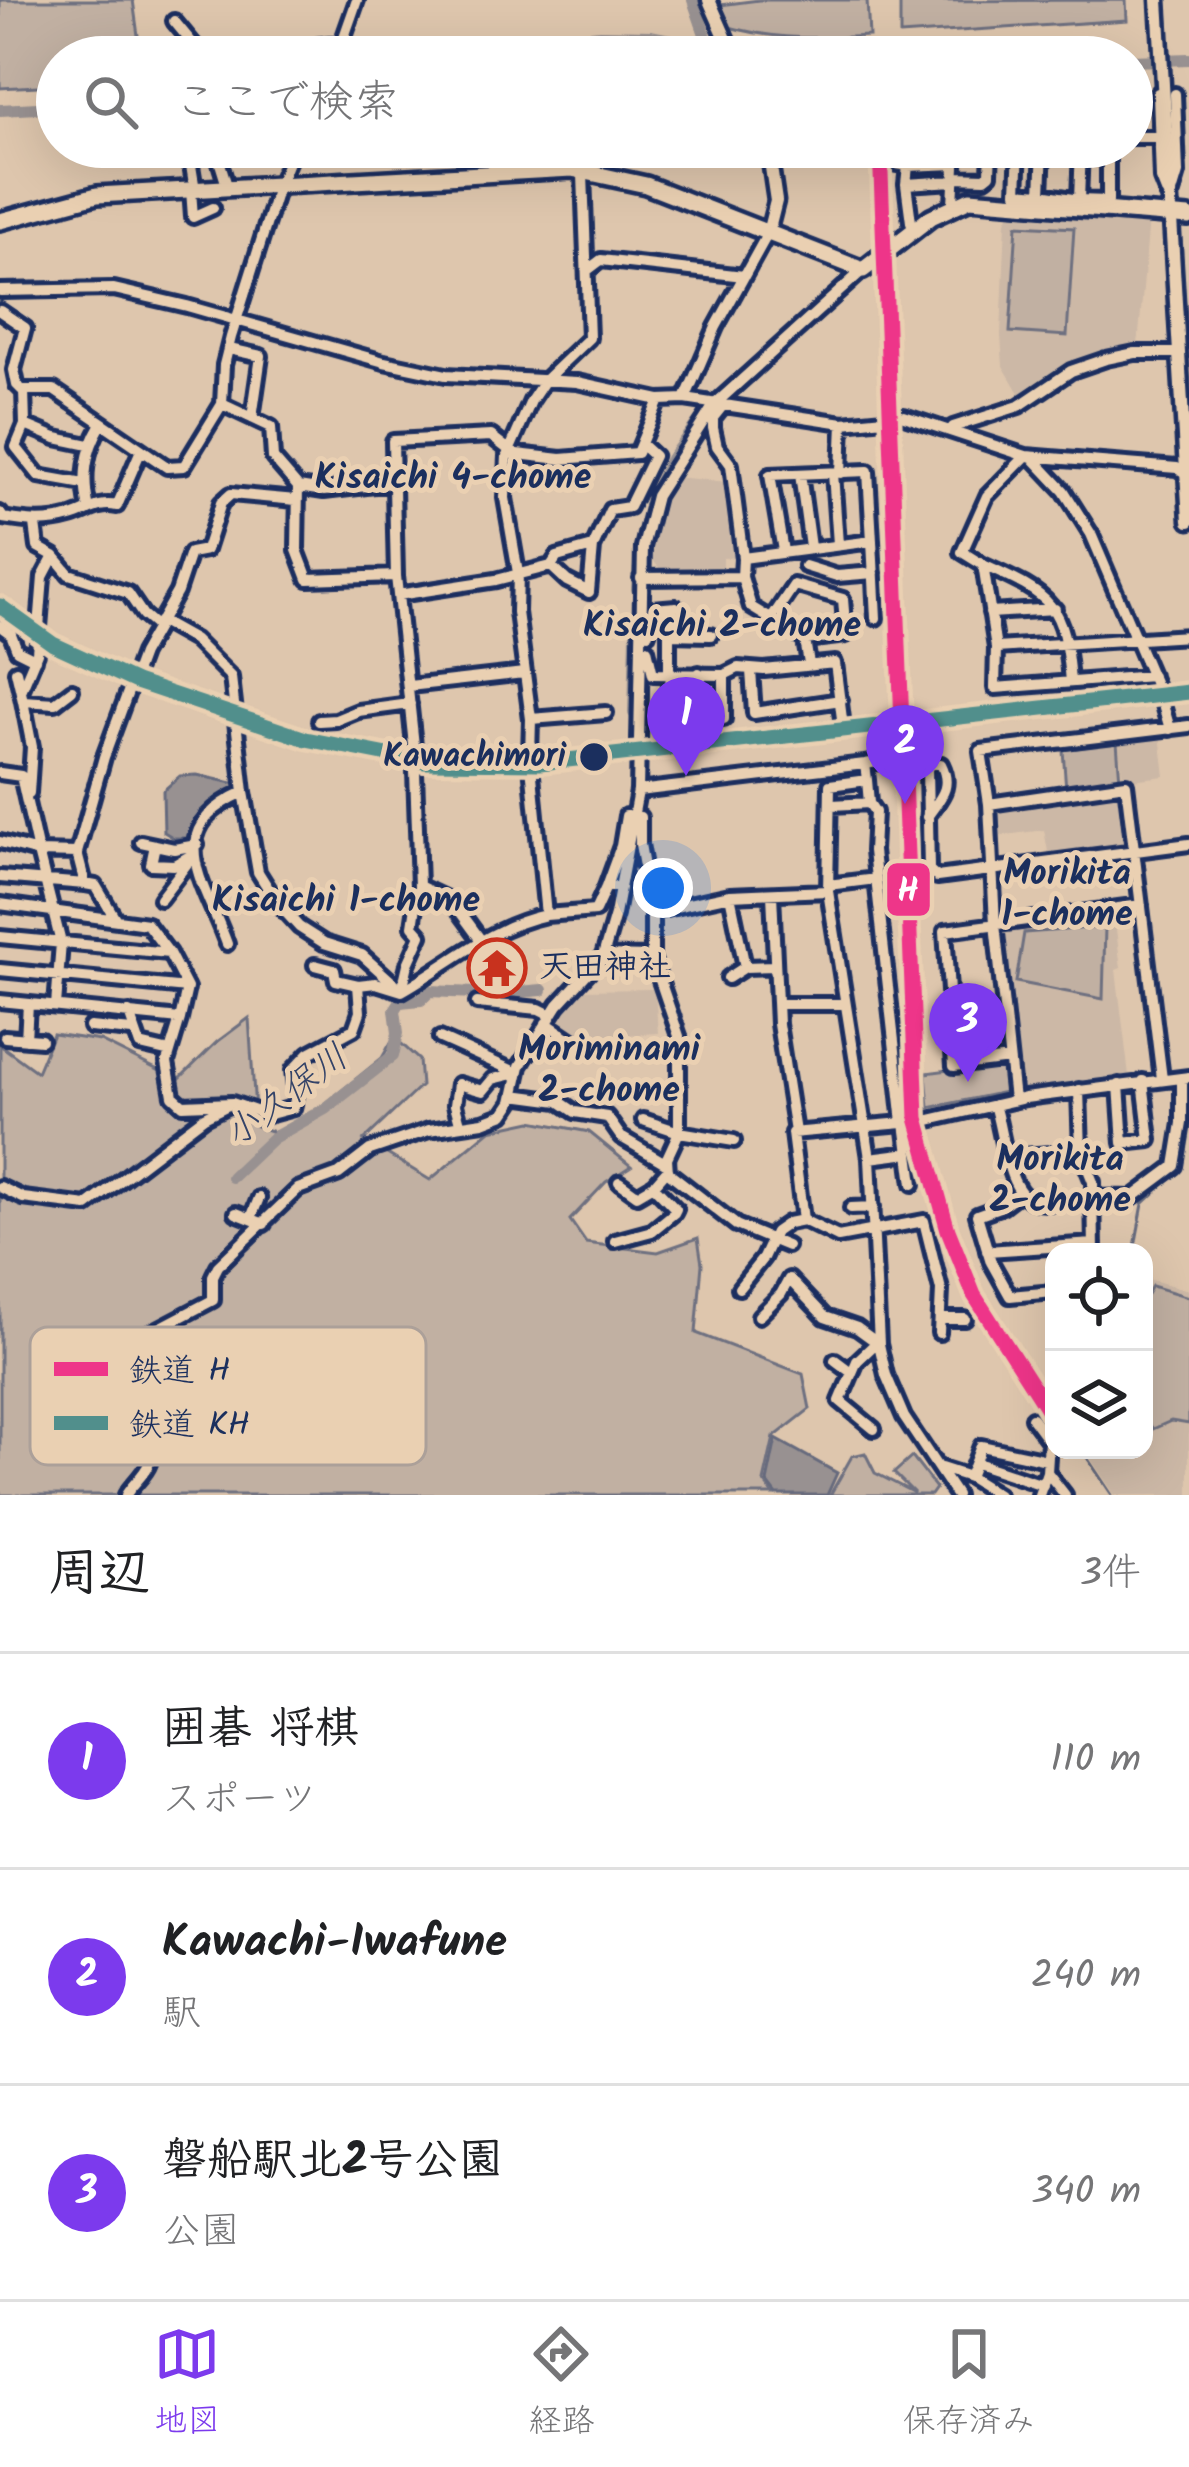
<!DOCTYPE html>
<html lang="ja">
<meta charset="utf-8">
<style>
body{margin:0;font-family:Kalam,"Klee One",sans-serif;background:#f2f2f2;color:#202124}
.controls{position:absolute;right:36px;bottom:36px;display:grid;overflow:hidden;border-radius:24px;box-shadow:0 12px 48px #0002}
.controls button{width:108px;height:108px;display:grid;place-items:center;padding:0;border:0;border-bottom:3px solid #e0e0e0;background:#fff;color:#202124;font:60px sans-serif}
.you{position:absolute;left:663px;top:888px;width:42px;height:42px;margin:-30px;border:9px solid #fff;border-radius:50%;background:#1a73e8;box-shadow:0 0 0 18px #1a73e833}
.badge{display:grid;place-items:center;width:78px;height:78px;border-radius:50%;background:#7c3aed;color:#fff;font-size:39px;font-weight:700}
.pin{position:absolute;translate:-50% -99px;filter:drop-shadow(0 3px 6px #0008)}
.pin::after{content:'';position:absolute;top:63px;width:42px;height:36px;background:inherit;clip-path:polygon(0 0,100% 0,50% 100%)}
.list{margin:0;padding:0;list-style:none}
h2{display:flex;justify-content:space-between;align-items:center;height:156px;margin:0;padding:0 48px;font-size:51px}
h2 small{font-size:39px;font-weight:400;color:#757577}
.list li{display:grid;grid-template-columns:78px 1fr auto;gap:36px;align-items:center;box-sizing:border-box;height:216px;padding:0 48px;border-top:3px solid #e0e0e0}
.list b{display:block;font-size:45px;white-space:nowrap}
.list p{margin:0;font-size:39px;white-space:nowrap;color:#757577}
.list em{font-size:39px;font-style:normal;color:#757577}
.icon{flex:none;width:66px;height:66px;fill:none;stroke:currentColor;stroke-width:2;stroke-linecap:round;stroke-linejoin:round}
.map{position:relative;flex:none;width:1189px;height:1495px;overflow:hidden}
.search{position:absolute;background:#fff;box-shadow:0 12px 48px #0002;left:36px;right:36px;top:36px;height:132px;display:flex;align-items:center;gap:30px;box-sizing:border-box;padding:0 42px;border-radius:66px;color:#757577;font-size:45px}
.sheet{height:804px;background:#fff}
nav{display:flex;justify-content:space-around;align-items:center;box-sizing:border-box;height:168px;border-top:3px solid #e0e0e0;background:#fff;font-size:33px;color:#757577}
nav a{display:grid;justify-items:center;gap:6px}
nav .on{color:#7c3aed}
.map>svg:first-child{display:block}
.built{fill:#ccb8a6}
.green{fill:#c1b0a2;stroke:#6e7080;stroke-width:3}
.water{fill:#989191;stroke:#666a7d;stroke-width:3}
.lines{fill:none;stroke-linecap:round;stroke-linejoin:round}
.stream{stroke:#666a7d;stroke-width:3}
.river{stroke:#989191;stroke-width:12}
.minor-casing{stroke:#1b2f5e;stroke-width:20}
.major-casing{stroke:#1b2f5e;stroke-width:21}
.highway-casing{stroke:#1b2f5e;stroke-width:24}
.minor{stroke:#ead0b2;stroke-width:10}
.major{stroke:#ead0b2;stroke-width:12}
.highway{stroke:#ead0b2;stroke-width:15}
.rail-1-casing{stroke:#ead0b2;stroke-width:24}
.rail-2-casing{stroke:#ead0b2;stroke-width:24}
.rail-1{stroke:#ee3689;stroke-width:15}
.rail-2{stroke:#518f8c;stroke-width:15}
.stop-dot{fill:#1b2f5e;stroke:#ead0b2;stroke-width:4.5}
.labels{text-anchor:middle;dominant-baseline:central;stroke-width:10;stroke-linejoin:round;paint-order:stroke}
.stop-label{font-size:33px;font-weight:bold;fill:#1b2f5e;stroke:#ead0b2;text-anchor:end}
.poi-label{font-size:33px;font-weight:bold;fill:#1b2f5e;stroke:#ead0b2;text-anchor:start}
.neighbourhood-label{font-size:36px;font-weight:bold;fill:#1b2f5e;stroke:#ead0b2}
.water-label{font-size:36px;font-style:italic;fill:#344368;stroke:#ead0b2}
.key{fill:#ead0b2;stroke:#aca099;stroke-width:3}
.key-label{font-size:33px;fill:#1b2f5e}
.line-badge{stroke:#ead0b2;stroke-width:4.5}
.badge-label{font-size:33px;text-anchor:middle;font-weight:bold;fill:#fff}
</style>
<div class="map">
<svg width="1189" height="1495" viewBox="0 0 1189 1495">
<rect width="100%" height="100%" fill="#dec6ad"/>
<filter id="ink" filterUnits="userSpaceOnUse"><feTurbulence type="fractalNoise" baseFrequency=".00833" numOctaves="2"/><feDisplacementMap in="SourceGraphic" scale="24" xChannelSelector="R" yChannelSelector="G"/><feConvolveMatrix kernelMatrix="1 2 1 2 8 2 1 2 1" color-interpolation-filters="sRGB"/></filter>
<g filter="url(#ink)">
<path class="built" d="M1012,209L1149,219L1138,346L1095,355L1022,398L1003,366L1001,335L1006,221Z
M674,477L728,482L738,557L723,558V573L662,571L650,557L659,502Z
M1160,735L1165,776L1123,781L1118,740Z
M1123,790L1130,843L1049,857L1044,830L998,836L996,811Z
M1114,914L1121,968L1116,970L1129,1076L1020,1093L1003,930Z
M655,989L658,1033L574,1038L556,1026L555,1016L576,990Z
M1144,1278L1189,1290V1495H1115L1085,1450H1144Z"/>
<path class="green" d="M0,0H133L141,57H57V85L0,88Z
M759,0H867L869,36C820,39 777,40 729,27L720,5Z
M1126,0L1127,20L900,35V1Z
M1017,225L1074,228L1067,336L1010,332Z
M1117,742L1120,781L1066,789L1063,750Z
M1105,927L1103,999L1016,982L1024,933Z
M249,1018L256,1126L285,1136L382,1058L394,1037L419,1060L421,1086L364,1140L430,1180L490,1130L532,1121L589,1132L631,1166L606,1182L570,1220L586,1243L658,1252L698,1238L702,1264L696,1333L803,1374L810,1409L774,1437L764,1482L774,1495H0V1045L37,1072L53,1034L100,1041L178,1080L217,1042Z
M1002,1063L1007,1066L1010,1091L929,1108L926,1073Z
M1152,1286L1189,1297V1424L1171,1421L1153,1429L1144,1418V1299Z
M865,1453L875,1473L914,1493L894,1473L912,1457L936,1488L931,1495H830L852,1456Z"/>
<path class="water" d="M197,775L237,784L239,788L203,813L191,838H174L164,832L163,791L180,776Z
M776,1439L837,1473L827,1495H777L767,1482Z"/>
<g class="lines">
<path class="stream" d="M1134,1252L1143,1204L1179,1170L1189,1130
M1082,1450L1112,1495"/>
<path class="river" d="M693,0L709,46
M394,57L600,35L650,36L755,57
M1132,61L1189,59
M0,110L57,107
M656,490L671,459L706,411
M637,589L642,532
M634,713L636,633
M232,1177L273,1138L325,1109L393,1056L398,1033L395,1010L400,1002L421,1000L430,991L498,994L542,990"/>
<g class="minor-casing">
<path id="minor" d="M174,21L198,50L227,57
M239,57L344,42
M337,57L357,0
M1158,93L1161,179L1167,194
M1132,137H1158
M188,147L195,190
M215,147L228,189
M292,147L301,152L321,147
M582,147L589,338L545,380L531,401L507,456L505,498L518,573L517,612L531,719L530,756L546,915L595,911L606,887H619
M1019,147L1017,192L1041,194L1043,147
M770,155L875,161
M891,163L908,166L913,147
M955,177L985,178L990,174L991,147
M954,181L906,184L908,166L955,164
M906,184L911,222
M191,190L193,217L213,208
M1172,193L1178,173L1175,94
M1041,194L1079,200L1081,147
M1079,200L1108,201V147
M953,204L956,147
M589,269L601,260L744,276
M0,291L114,289L187,306L384,362L446,375L577,382L659,400L685,399L843,423L885,419
M0,311L25,328L14,370L17,385L22,390H54L167,467L184,466L222,404L224,365L231,337L278,187L294,147
M229,349L261,356L252,418
M24,390L25,425L16,447L39,476L84,484
M685,399L716,327L768,233
M222,404L271,427L273,458L298,487L297,550L308,579L396,576
M721,408L713,418V428L717,446L731,465L743,558
M904,416L1026,456L1177,468L1189,475
M25,425L56,438L89,445
M953,427L1019,406L1071,371L1106,359L1135,353H1179
M508,453L561,459L637,453L659,400
M1032,457L1064,491L1091,534L1157,689
M833,473L838,544
M841,473L843,423
M800,474L810,547
M298,487L324,491L392,483
M89,509C82,478 85,452 101,425
M0,513L3,518C27,522 47,524 71,517C89,512 97,502 117,506L141,450
M35,524L38,547L54,556L69,574L128,593L143,615L157,627
M872,541L876,618
M783,551L770,475L868,471L872,541L743,558L742,577L751,607L805,640L809,664
M983,565L962,552L987,496L1026,456
M551,566L567,581L589,592L593,547L610,510L629,507L654,456L642,445
M805,566L837,576L874,573
M641,578L742,577
M398,595L496,580L551,566L557,557L593,547
M990,613L1055,609
M772,618L794,585L843,599L846,635L805,640
M160,621L194,640L231,677L244,792L258,872L278,904L299,927L324,943L362,955L402,991
M0,626L11,634L17,650L35,659
M648,633L653,609L676,607
M669,634L711,635
M996,648L1189,636
M647,649L653,674L724,675L738,668L764,670L835,663L842,719
M16,671L23,701L55,703L72,690
M751,671L754,713L841,700
M669,672V625
M671,672L668,719H724V675
M1070,682C1064,603 1052,596 983,565L996,648L995,688L1152,676
M409,686L524,673
M21,691L37,653L43,577L54,556
M23,701L32,747L29,793
M1163,705L1170,729
M531,719L606,713
M698,719L699,673
M319,721L336,720L358,711L410,704
M415,755L396,576L393,441L491,436L509,450
M865,764L884,761
M415,772L419,886L453,902L480,939
M0,773L21,776L38,852L77,853
M638,791L865,764L867,780
M869,803L875,812L873,851L903,1123
M989,804L1126,784L1162,1079
M832,805L869,803L867,780L830,785L828,891L870,1158L879,1344L886,1375L904,1417L956,1495
M640,817V844L652,912V957L679,1036V1132L667,1158L668,1172L736,1225L787,1246
M927,817C940,798 953,788 941,764H931L927,768L929,870L937,877L1189,844
M0,842L38,852L61,943L56,1006
M141,842L174,849L197,845
M155,845L151,864L174,865L193,854
M0,877L85,884
M828,885L876,879
M606,887L621,846L626,816H635
M772,894L778,1024L795,1132
M730,895L745,967
M160,899L192,857
M0,904L147,924L169,953L187,988L180,1019L0,1001
M652,912L730,895L828,891
M115,918L96,886L85,884L77,853L104,757L142,654L177,592L190,553L206,550L221,503L231,494L296,500
M0,937L169,953
M227,944C206,884 158,830 244,792
M603,956L652,957
M315,965L334,970L336,980L358,985
M0,970L187,988
M728,978L745,967L775,966
M402,990L408,964L421,935L413,926L419,886
M477,1003L539,1009L551,1015
M777,1004H845
M129,1013L140,1045L170,1052L180,1019
M546,1023L580,1046
M90,1027L132,1031
M5,1037L41,1040
M440,1038L518,1073
M26,1039L28,1004
M170,1052L167,1062L173,1096L183,1105L232,1103L267,1115L293,1108L296,1096L293,1070L309,1053L354,1029L360,1012L358,985L376,983L402,991C451,963 490,927 546,915
M1009,1059L954,1066L945,931L1141,905
M1119,1085L1123,1143L1150,1140L1143,1081
M1079,1090L1081,1152L1093,1182L1094,1252
M514,1095L559,1101L575,1112L607,1117L621,1137L667,1164
M1014,1100L995,924L989,804L981,751L1189,726
M994,1105C1003,1130 1006,1193 1033,1201C1050,1206 1074,1200 1092,1199
M643,1120L679,1132L734,1141
M460,1123L455,1105L458,1084L483,1091L493,1079L518,1073
M905,1123L913,1184
M1008,1157L1081,1152
M870,1158L909,1153
M619,1182L637,1195L654,1185L668,1169
M0,1187L23,1198L87,1206L204,1117L232,1103
M1019,1193L1002,1206L977,1215L991,1262L1010,1296L1054,1292
M1092,1197L1132,1198L1175,1166L1182,1123V1078
M851,1208L873,1207
M236,1213L264,1224
M251,1218L259,1198
M803,1220L792,1133L925,1121L1025,1098L1189,1077
M615,1241L652,1231L674,1213L676,1209L653,1185
M987,1251L1094,1244
M739,1288L763,1258L775,1232L788,1223L803,1220L838,1237L924,1221L941,1290L939,1333
M759,1316L781,1294L789,1279L825,1317L857,1328L879,1344
M940,1319H965
M835,1360L851,1372
M1032,1418L1049,1441L1047,1472L1039,1495
M874,1429L840,1401L857,1361L875,1344
M976,1463L1043,1485
M941,1468L969,1477L998,1495
M1047,1472L1065,1495
M969,1477L981,1446L1047,1460
M126,1495C132,1484 145,1475 149,1463C164,1420 108,1393 133,1342L213,1300V1276L218,1266L298,1189L339,1174L370,1150L429,1130L483,1122L504,1114L512,1102L520,1066L558,1005L603,956L615,915L638,791L643,547L656,496L714,405L863,270"/>
</g>
<g class="major-casing">
<path id="major" d="M709,0L734,57
M1158,0L1189,521
M768,233L776,201L768,147"/>
</g>
<g class="highway-casing">
<path id="highway" d="M0,221L97,195L572,169L646,185L863,270L931,217L970,199L1189,217"/>
</g>
<use href="#minor" class="minor"/>
<use href="#major" class="major"/>
<use href="#highway" class="highway"/>
<g class="rail-1-casing">
<path id="rail-1" d="M880,147L917,1118L948,1230L974,1295L1054,1420"/>
</g>
<g class="rail-2-casing">
<path id="rail-2" d="M0,606L53,644L136,682L306,739L424,762L540,763L1189,692"/>
</g>
<use href="#rail-1" class="rail-1"/>
<use href="#rail-2" class="rail-2"/>
</g>
</g>
<defs>
<g id="temple-ring" transform="scale(3)"><circle r="9.5" fill="#ead0b2" stroke="#c8321e" stroke-width="1.5"/><path d="M0-6L5-2H3V0L6.5 2.5H4V6H1.5V3h-3V6H-4V2.5H-6.5L-3 0V-2H-5Z" fill="#c8321e"/></g>
</defs>
<g fill-rule="evenodd">
<use href="#temple-ring" x="497" y="968"/>
</g>
<circle class="stop-dot" cx="594" cy="757" r="16"/>
<g class="labels">
<g class="stop-label">
<text x="566" y="757">Kawachimori</text>
</g>
<g class="poi-label">
<text x="539" y="968">天田神社</text>
</g>
<g class="neighbourhood-label">
<text x="453" y="478">Kisaichi 4-chome</text>
<text x="722" y="626">Kisaichi 2-chome</text>
<text x="1067" y="874">Morikita<tspan x="1067" dy="41">1-chome</tspan></text>
<text x="346" y="901">Kisaichi 1-chome</text>
<text x="609" y="1050">Moriminami<tspan x="609" dy="41">2-chome</tspan></text>
<text x="1060" y="1160">Morikita<tspan x="1060" dy="41">2-chome</tspan></text>
</g>
<g class="water-label">
<text transform="translate(287 1097) rotate(-37)">小久保川</text>
</g>
</g>
<rect x="30" y="1327" width="396" height="138" rx="18" class="key"/>
<rect x="54" y="1362" width="54" height="14" fill="#ee3689"/>
<rect x="54" y="1416" width="54" height="14" fill="#518f8c"/>
<g class="key-label">
<text x="129" y="1381">鉄道 H</text>
<text x="129" y="1435">鉄道 KH</text>
</g>
<rect class="line-badge" x="885" y="861" width="47" height="57" rx="12" fill="#ee3689"/>
<g class="badge-label">
<text x="908" y="901">H</text>
</g>
</svg>
<div class="controls">
<button><svg class="icon" aria-label="locate" viewBox="0 0 24 24"><circle cx="12" cy="12" r="6"/><path d="M12 2v4M12 18v4M2 12h4M18 12h4"/></svg></button>
<button><svg class="icon" aria-label="layers" viewBox="0 0 24 24"><path d="M12 4l9 5-9 5-9-5zM3 14l9 5 9-5"/></svg></button>
</div>
<div class="you"></div>
<div class="pin badge" style="left:686px;top:776px">1</div>
<div class="pin badge" style="left:905px;top:804px">2</div>
<div class="pin badge" style="left:968px;top:1082px">3</div>
<div class="search"><svg class="icon" aria-label="search" viewBox="0 0 24 24"><circle cx="10" cy="10" r="6"/><path d="M15 15l6 6"/></svg>ここで検索</div>
</div>
<section class="sheet">
<h2>周辺<small>3件</small></h2>
<ul class="list">
<li><span class="badge">1</span><div><b>囲碁 将棋</b><p>スポーツ</p></div><em>110 m</em></li>
<li><span class="badge">2</span><div><b>Kawachi-Iwafune</b><p>駅</p></div><em>240 m</em></li>
<li><span class="badge">3</span><div><b>磐船駅北2号公園</b><p>公園</p></div><em>340 m</em></li>
</ul>
</section>
<nav>
<a class="on"><svg class="icon" aria-label="map" viewBox="0 0 24 24"><path d="M3 6l6-2 6 2 6-2v14l-6 2-6-2-6 2zM9 4v14M15 6v14"/></svg>地図</a>
<a><svg class="icon" aria-label="directions" viewBox="0 0 24 24"><path d="M12 3l9 9-9 9-9-9zM9 14v-3h6M13 9l2 2-2 2"/></svg>経路</a>
<a><svg class="icon" aria-label="saved" viewBox="0 0 24 24"><path d="M7 4h10v16l-5-4-5 4z"/></svg>保存済み</a>
</nav>
